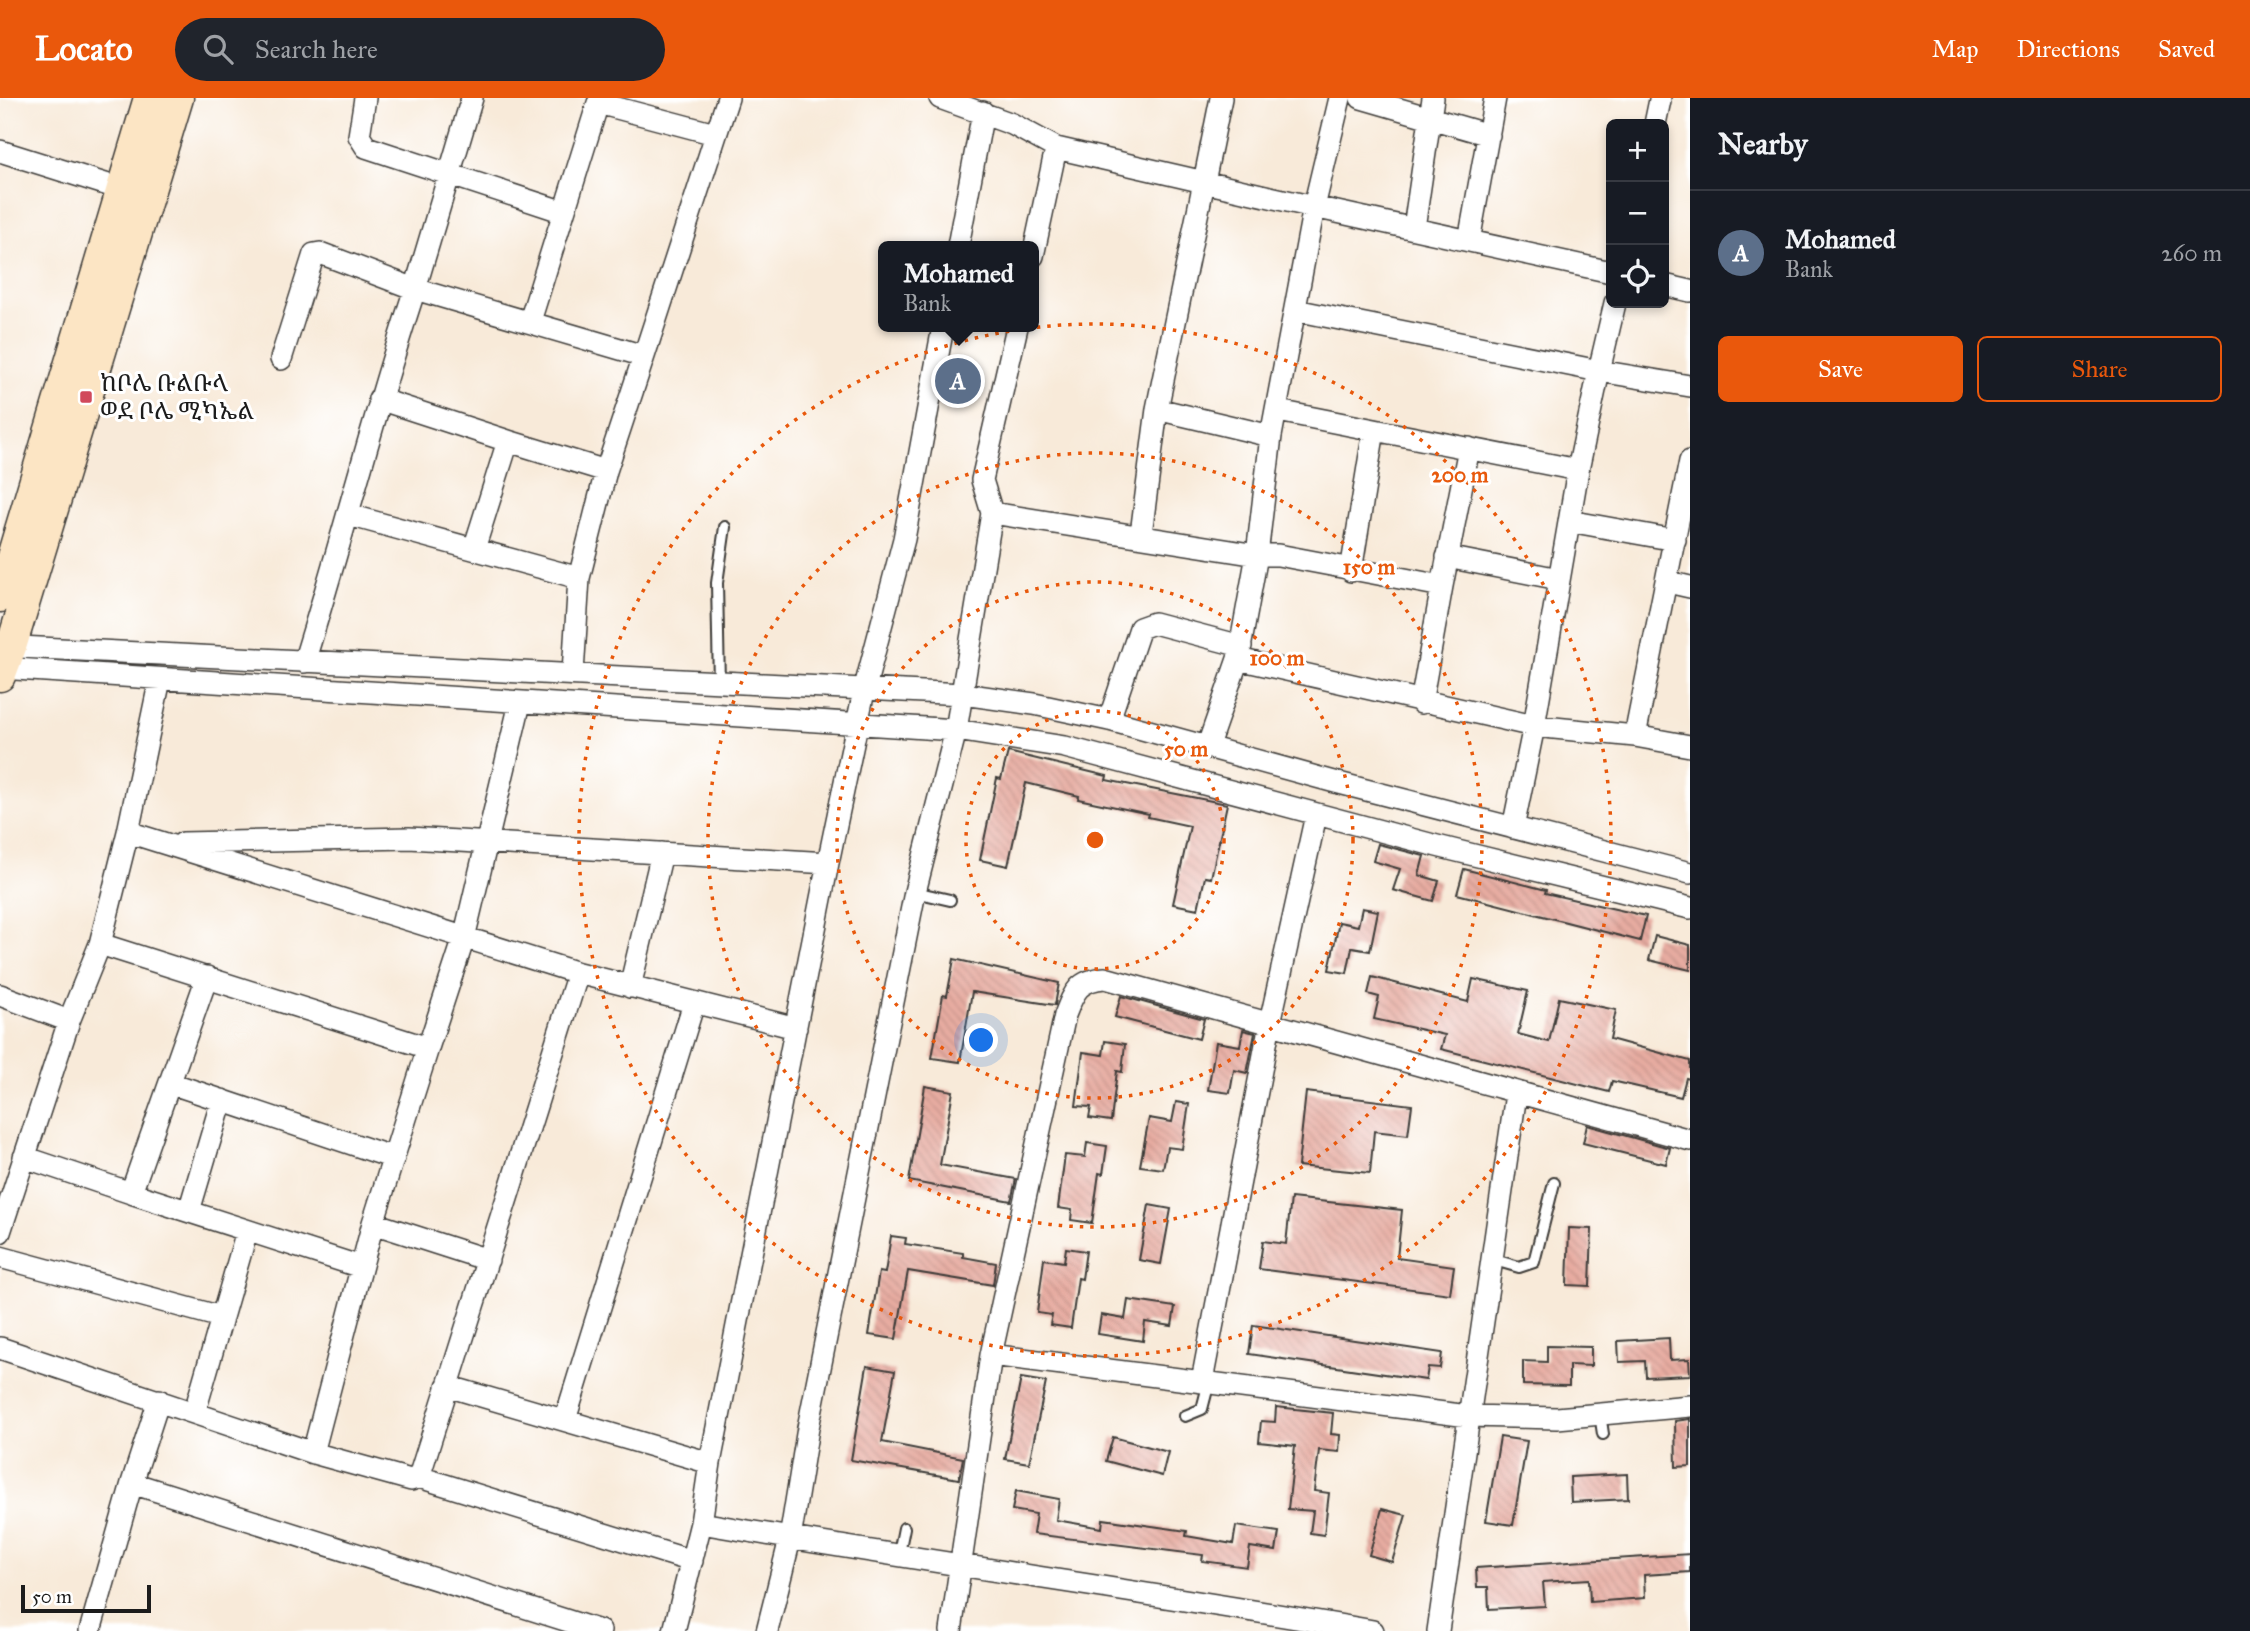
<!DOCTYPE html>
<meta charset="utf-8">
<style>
body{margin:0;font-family:"IM FELL Great Primer","Noto Serif Ethiopic",serif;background:#20242c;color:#f1f3f6}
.controls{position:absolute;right:21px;top:21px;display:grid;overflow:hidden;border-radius:10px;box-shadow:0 4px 10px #0003}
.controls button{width:63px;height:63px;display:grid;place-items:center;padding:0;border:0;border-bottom:2px solid #363941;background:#171b24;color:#f1f3f6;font:35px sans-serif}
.scale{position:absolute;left:21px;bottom:18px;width:130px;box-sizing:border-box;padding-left:7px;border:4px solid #1c1c1c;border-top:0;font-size:19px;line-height:24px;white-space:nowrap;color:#1c1c1c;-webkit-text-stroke:5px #fff;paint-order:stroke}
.you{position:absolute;left:982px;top:943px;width:24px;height:24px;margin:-18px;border:5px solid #fff;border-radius:50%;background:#1a73e8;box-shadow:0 0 0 10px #1a73e833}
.badge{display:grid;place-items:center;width:46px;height:46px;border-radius:50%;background:#ea580c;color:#fff;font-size:23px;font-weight:700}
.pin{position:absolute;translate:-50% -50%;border:4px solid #fff;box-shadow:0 2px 7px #0006}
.popup{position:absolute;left:878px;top:143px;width:161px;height:91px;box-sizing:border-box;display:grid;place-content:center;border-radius:10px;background:#171b24;filter:drop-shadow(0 2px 5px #0005);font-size:23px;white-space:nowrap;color:#9ea1a6}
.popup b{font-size:26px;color:#f1f3f6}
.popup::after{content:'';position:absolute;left:50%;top:100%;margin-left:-14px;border:14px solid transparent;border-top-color:#171b24}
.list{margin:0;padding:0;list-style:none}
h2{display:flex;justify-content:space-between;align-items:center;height:91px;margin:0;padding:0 28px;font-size:30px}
h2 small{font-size:23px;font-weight:400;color:#9ea1a6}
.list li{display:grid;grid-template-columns:46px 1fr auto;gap:21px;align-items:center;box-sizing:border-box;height:126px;padding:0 28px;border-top:2px solid #363941}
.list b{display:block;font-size:26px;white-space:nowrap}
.list p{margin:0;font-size:23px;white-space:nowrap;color:#9ea1a6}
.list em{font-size:23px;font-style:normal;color:#9ea1a6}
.actions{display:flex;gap:14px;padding:21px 28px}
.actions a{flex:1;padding:16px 0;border:2px solid #ea580c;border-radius:10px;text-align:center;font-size:24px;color:#ea580c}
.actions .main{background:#ea580c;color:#fff}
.icon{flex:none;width:38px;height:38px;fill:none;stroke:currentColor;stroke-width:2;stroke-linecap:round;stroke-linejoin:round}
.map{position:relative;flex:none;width:1690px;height:1533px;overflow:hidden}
header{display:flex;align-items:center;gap:42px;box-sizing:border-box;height:98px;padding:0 35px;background:#ea580c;color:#fff}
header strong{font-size:33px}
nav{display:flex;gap:38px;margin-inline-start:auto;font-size:24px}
.search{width:490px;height:63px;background:#20242c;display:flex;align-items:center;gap:18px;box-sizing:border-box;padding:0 24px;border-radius:38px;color:#9ea1a6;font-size:26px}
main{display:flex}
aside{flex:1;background:#171b24}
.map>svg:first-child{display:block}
.building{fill:url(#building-back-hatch)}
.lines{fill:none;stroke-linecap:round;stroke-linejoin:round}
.lane-casing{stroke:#3d3b38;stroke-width:14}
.street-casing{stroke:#3d3b38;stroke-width:24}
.secondary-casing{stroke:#3d3b38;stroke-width:33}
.lane{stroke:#fff;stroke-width:10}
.street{stroke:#fff;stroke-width:21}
.secondary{stroke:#fce5c4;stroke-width:30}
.ring{fill:none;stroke:#e8590c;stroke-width:3.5;stroke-dasharray:3.5 7}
.poi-dot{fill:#d1495b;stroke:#fff;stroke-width:2.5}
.labels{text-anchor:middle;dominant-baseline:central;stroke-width:6;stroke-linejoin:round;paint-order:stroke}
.poi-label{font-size:24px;fill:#1c1c1c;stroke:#fff;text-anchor:start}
.centre{fill:#e8590c;stroke:#fff;stroke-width:3.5}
.ring-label{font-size:21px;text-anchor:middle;font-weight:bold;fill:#e8590c;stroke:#fff;stroke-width:6;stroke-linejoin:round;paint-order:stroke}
</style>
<header>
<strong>Locato</strong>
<div class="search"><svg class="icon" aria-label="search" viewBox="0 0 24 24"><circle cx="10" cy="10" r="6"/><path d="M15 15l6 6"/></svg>Search here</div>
<nav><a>Map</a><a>Directions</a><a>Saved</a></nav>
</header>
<main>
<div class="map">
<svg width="1690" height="1533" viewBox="0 0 1690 1533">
<defs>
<pattern id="building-back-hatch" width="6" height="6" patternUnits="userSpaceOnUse" patternTransform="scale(1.75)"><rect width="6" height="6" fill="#e7aca1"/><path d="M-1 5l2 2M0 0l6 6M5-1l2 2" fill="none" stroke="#c6938a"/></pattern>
</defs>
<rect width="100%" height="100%" fill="#fff"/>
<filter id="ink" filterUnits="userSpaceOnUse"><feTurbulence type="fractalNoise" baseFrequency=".0143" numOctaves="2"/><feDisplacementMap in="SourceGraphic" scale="14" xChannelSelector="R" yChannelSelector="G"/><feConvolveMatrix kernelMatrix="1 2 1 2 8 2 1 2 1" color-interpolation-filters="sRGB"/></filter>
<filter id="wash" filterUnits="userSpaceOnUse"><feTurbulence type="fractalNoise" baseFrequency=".00686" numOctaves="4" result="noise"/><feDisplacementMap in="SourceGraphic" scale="28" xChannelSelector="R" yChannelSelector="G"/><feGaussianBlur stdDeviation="1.57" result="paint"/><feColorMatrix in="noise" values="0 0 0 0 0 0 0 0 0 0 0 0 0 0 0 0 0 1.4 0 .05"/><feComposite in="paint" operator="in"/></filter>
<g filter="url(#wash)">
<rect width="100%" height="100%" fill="#f8ead9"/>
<g id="blocks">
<path class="building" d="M1008,654L1107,678L1106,682L1227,706L1211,780L1205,779L1198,811L1173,806L1190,728L1148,719L1149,716L1078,701L1079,698L1026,685L1008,768L980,762L997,680L1001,681Z
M1378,746L1424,758L1419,777L1439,783L1433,803L1393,792L1400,771L1373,763Z
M1464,771L1546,792L1545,795L1646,818L1640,843L1457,796Z
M1362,810L1378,813L1370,853L1352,850L1347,875L1329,872L1339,824L1358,828Z
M1655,838L1690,847V872L1649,862Z
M954,861L1059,885L1055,907L972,894L960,964L932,960L943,897L947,898Z
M1372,879L1468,904L1473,881L1528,893L1518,936L1549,944L1559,900L1616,912L1610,941L1690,963V981L1686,980L1681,999L1612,983L1609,994L1441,951L1445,937L1374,921L1379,899L1368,896Z
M1121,898L1204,921L1199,941L1115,919Z
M1243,932L1255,935L1247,975L1234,972L1230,995L1208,992L1216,944L1240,948Z
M1105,943L1125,946L1122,974L1117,973L1111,1023L1089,1020L1091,1009L1076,1008L1083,954L1103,957Z
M925,988L953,993L940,1067L1016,1081L1011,1103L909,1083Z
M1306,994L1412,1007L1408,1037L1374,1033L1370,1075L1298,1068Z
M1176,1004L1189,1006L1182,1051L1167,1049L1163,1071L1140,1068L1149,1020L1172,1024Z
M1587,1027L1670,1050L1666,1066L1583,1045Z
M1087,1045L1107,1048L1103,1076L1099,1075L1092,1125L1071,1122L1072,1112L1058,1110L1065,1057L1085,1059Z
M1291,1100L1402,1112L1397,1160L1454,1168L1450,1196L1259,1171L1263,1143L1286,1146Z
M1149,1107L1171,1111L1161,1166L1139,1162Z
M1569,1130L1592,1131L1590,1188L1567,1187Z
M891,1138L906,1140L905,1146L963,1155V1159L996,1165L993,1187L908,1173L896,1241L869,1237L879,1174L885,1175Z
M1066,1150L1086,1153L1082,1181L1078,1180L1071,1230L1050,1227L1052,1217L1037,1215L1044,1161L1064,1164Z
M1128,1202L1175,1209L1172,1228L1145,1224L1143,1243L1098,1236L1101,1217L1125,1221Z
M1253,1227L1442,1255L1440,1270L1428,1269L1426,1282L1249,1256Z
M1669,1240L1670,1262L1689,1261L1690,1277L1646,1279L1645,1263L1619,1264L1618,1243Z
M1547,1248L1591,1249V1268L1569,1267V1288L1523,1287V1263L1547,1264Z
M867,1268L895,1273L882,1344L963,1360L959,1381L851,1362Z
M1021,1280L1046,1284L1029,1365L1005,1361Z
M1276,1309L1333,1315L1331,1336L1340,1337L1339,1354L1319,1352L1314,1393L1329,1395L1324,1437L1310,1435L1313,1413L1288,1411L1295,1348L1259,1344L1261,1323L1275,1324Z
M1690,1321V1368L1676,1369L1675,1323Z
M1113,1339L1168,1354L1162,1378L1106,1363Z
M1500,1339L1527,1343L1513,1427L1486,1423Z
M1627,1376L1628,1401L1571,1404L1570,1379Z
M1016,1393L1059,1401L1056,1422L1102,1430L1103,1421L1187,1433L1186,1438L1233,1446L1236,1428L1279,1434L1276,1453L1250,1449L1247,1469L1202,1463L1203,1457L1033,1436L1036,1416L1012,1412Z
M1382,1411L1406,1417L1392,1464L1369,1457Z
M1690,1456V1474L1644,1477L1645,1500L1590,1504L1589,1481L1557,1483L1543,1484L1545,1508L1489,1511L1488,1489H1477L1476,1470Z"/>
</g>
</g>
<g filter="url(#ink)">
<use href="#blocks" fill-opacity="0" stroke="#3d3b38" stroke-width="2"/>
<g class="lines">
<g class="lane-casing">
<path id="lane" d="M719,586L717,485L725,429
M915,794L950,802
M1491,1161L1519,1169L1534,1164L1554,1085
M1600,1316L1603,1336
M1185,1318L1202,1311L1209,1284
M898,1460L904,1430"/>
</g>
<g class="street-casing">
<path id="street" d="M365,0L359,38L366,49L564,114
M940,0L1012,26L1056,50L1204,84L1157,311L1141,436
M1221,0L1204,84L1314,109L1271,338
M1340,0L1314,109L1611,174
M1361,0L1489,37
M1655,26L1660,2
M0,53L121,91
M1414,130L1433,0
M1469,143L1495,0
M958,148L983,14
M1033,158L1056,50
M1664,187L1690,193
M1295,212L1599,273L1615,205
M530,223L598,5L715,36
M281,261L314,156L320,155L415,191L472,0
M1690,288L1599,273L1578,372L1534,628L1635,638L1690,648
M379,301L508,343
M1157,311L1271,338L1257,457H1278L1442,488L1421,605
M1278,313L1578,372
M992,415L1257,457L1238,561L1534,628L1513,730
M349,417L579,480
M1569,423L1675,442
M474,451L508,343L606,373
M1447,459L1559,481
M1351,473L1374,332
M1668,484L1690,489
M1442,488L1469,350
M0,548L963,596L1034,606L1109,622L1331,683L1690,775
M304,564C343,440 374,314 415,191L644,258L728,0
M0,570L956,632L1065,649L1437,748L1690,810
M573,575L579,480L606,373L644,258
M1109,622L1140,530L1154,525L1241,548
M1635,638L1690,363
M1207,650L1238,561
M128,734L160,581
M183,745L409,740L828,765
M100,846L428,950L373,1125L313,1355
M578,875L796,930
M630,889L662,755
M0,897L69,923L100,846L128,734L578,875L419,1379L411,1382L313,1355L0,1250
M428,950L464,840L520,605
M170,985L394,1060
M24,1059L131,1095L207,879
M131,1095L361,1169
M189,1113L222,1002
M373,1125L488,1162
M0,1134L69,923
M0,1159L221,1219
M991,1257L1468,1318L1557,1320L1690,1308
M1202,1283L1270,925L1316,717
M447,1288L710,1365
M195,1313L247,1133
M565,1322L694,905
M419,1379L692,1463
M132,1385L600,1533
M701,1425C925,1464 1150,1494 1373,1533
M90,1533L132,1385L159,1302
M674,1533L701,1425L710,1365L828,765L864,593L904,441L943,229
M767,1533L790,1441L808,1330L915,794L956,632L992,415L982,382L1017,229
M951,1533L991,1257L1065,917C1074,894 1078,882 1105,880L1690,1042
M1438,1533L1516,996"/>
</g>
<g class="secondary-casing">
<path id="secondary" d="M0,499L149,0
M0,578L11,549L178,0"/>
</g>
<use href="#lane" class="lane"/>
<use href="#street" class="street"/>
<use href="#secondary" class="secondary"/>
</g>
</g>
<g class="ring">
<circle cx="1095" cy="742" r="129"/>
<circle cx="1095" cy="742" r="258"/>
<circle cx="1095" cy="742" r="387"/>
<circle cx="1095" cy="742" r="516"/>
</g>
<rect class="poi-dot" x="79" y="292" width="14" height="14" rx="3.5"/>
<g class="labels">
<g class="poi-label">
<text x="100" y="285">ከቦሌ ቡልቡላ<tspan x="100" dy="28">ወደ ቦሌ ሚካኤል</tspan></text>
</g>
</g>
<circle cx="1095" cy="742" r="10" class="centre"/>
<g class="ring-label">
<text x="1460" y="384">200 m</text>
<text x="1369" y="476">150 m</text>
<text x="1277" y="567">100 m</text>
<text x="1186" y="658">50 m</text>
</g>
</svg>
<div class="controls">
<button>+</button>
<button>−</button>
<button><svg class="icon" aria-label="locate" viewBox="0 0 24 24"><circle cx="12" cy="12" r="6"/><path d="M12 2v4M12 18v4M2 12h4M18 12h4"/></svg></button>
</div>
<div class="scale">50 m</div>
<div class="you"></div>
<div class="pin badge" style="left:958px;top:283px;background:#5c6f8a">A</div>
<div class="popup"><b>Mohamed</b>Bank</div>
</div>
<aside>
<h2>Nearby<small></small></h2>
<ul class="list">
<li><span class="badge" style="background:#5c6f8a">A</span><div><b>Mohamed</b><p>Bank</p></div><em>260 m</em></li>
</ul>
<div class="actions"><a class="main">Save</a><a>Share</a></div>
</aside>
</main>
